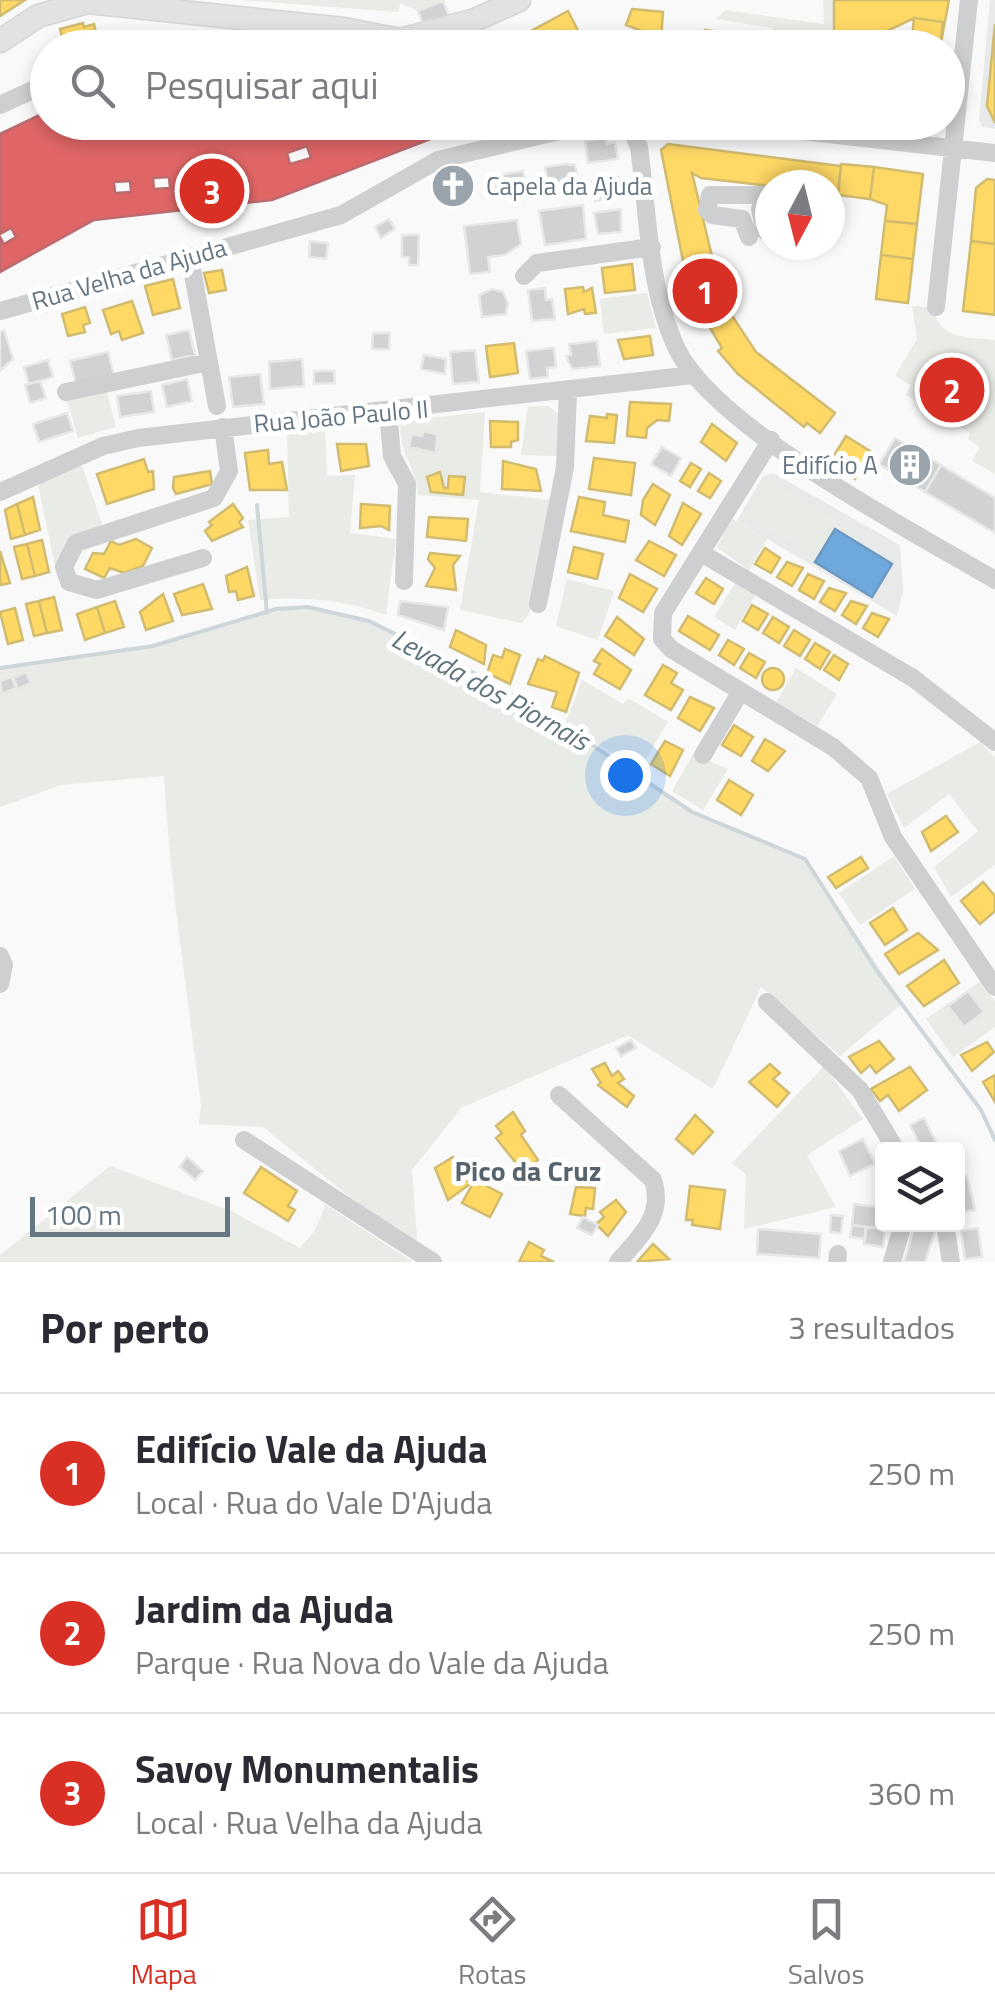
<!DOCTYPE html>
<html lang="pt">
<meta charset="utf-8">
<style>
body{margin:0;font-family:"Titillium Web",sans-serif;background:#f2f2f3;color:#2b2b33}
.controls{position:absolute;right:30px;bottom:30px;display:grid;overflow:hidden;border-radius:10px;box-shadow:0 5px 15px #0003}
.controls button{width:90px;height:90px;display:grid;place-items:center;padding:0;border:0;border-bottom:2px solid #e1e1e2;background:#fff;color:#2b2b33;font:50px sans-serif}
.compass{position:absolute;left:755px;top:170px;width:90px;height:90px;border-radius:50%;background:#fff;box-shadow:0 5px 15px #0003;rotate:187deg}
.scale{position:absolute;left:30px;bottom:25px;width:200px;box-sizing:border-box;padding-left:10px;border:5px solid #657683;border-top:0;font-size:28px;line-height:35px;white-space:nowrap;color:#657683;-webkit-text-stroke:8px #fff;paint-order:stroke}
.you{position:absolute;left:625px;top:775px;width:35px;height:35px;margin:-25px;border:8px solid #fff;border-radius:50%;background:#1a73e8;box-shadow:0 0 0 15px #1a73e833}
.badge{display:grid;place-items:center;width:65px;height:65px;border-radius:50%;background:#d93025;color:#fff;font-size:32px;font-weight:700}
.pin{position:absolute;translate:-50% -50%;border:5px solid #fff;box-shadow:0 2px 10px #0006}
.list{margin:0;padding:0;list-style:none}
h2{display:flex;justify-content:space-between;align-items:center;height:130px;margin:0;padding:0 40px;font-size:42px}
h2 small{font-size:32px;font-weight:400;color:#7c7c81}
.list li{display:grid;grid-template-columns:65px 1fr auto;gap:30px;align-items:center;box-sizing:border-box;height:160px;padding:0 40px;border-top:2px solid #e1e1e2}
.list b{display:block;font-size:38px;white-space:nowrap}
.list p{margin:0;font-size:32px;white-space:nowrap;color:#7c7c81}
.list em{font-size:32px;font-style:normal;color:#7c7c81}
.icon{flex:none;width:55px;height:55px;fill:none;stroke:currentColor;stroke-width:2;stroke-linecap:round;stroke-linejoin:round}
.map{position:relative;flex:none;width:995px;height:1262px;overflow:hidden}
.search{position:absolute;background:#fff;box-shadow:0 5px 15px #0003;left:30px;right:30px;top:30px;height:110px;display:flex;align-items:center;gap:25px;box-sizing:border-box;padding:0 35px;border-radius:55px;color:#7c7c81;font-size:38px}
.sheet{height:610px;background:#fff}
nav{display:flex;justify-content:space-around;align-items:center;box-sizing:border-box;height:140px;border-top:2px solid #e1e1e2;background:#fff;font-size:28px;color:#7c7c81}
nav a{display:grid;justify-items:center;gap:5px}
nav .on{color:#d93025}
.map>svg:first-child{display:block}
.built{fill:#e8e9e9}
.green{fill:#e8ebe6}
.homes{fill:#ffd966;stroke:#d1bb6f;stroke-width:2.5}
.shops{fill:#e06666;stroke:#bb6b6f;stroke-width:2.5;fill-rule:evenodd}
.schools{fill:#6fa8dc;stroke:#6c99c1;stroke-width:2.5}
.public{fill:#76a5af;stroke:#7197a2;stroke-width:2.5}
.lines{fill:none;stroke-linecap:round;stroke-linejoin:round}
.stream{stroke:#ced6d9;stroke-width:4}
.building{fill:#d0d2d3;stroke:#e8e8e8;stroke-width:2.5}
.major-casing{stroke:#d5d6d7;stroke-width:25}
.minor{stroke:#cecfd0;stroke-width:18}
.major{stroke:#e1e2e2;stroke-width:22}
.labels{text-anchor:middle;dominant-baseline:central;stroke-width:10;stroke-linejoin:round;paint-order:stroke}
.poi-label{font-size:25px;fill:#657683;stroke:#fff;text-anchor:start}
.street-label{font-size:25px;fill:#657683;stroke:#fff}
.water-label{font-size:28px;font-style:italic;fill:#60757c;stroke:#fff}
.neighbourhood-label{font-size:28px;font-weight:bold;fill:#57646e;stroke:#fff}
</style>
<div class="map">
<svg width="995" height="1262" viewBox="0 0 995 1262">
<rect width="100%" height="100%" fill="#f9f9f9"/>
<path class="built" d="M990,0H995V129L982,127L979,120Z
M773,473L900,545L903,592L897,616L737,521L763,476Z"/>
<path class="green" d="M240,0H442L443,1L418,11L400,3L399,12Z
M823,0H834L840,47H775L773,28L716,19L725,10L824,24Z
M647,293L656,328L604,334L600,299Z
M912,306L934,308C937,340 969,337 995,340V474L972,461L980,447L968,439L970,433L906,395L911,385L895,376L917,339Z
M107,392L116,427L78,438L67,400Z
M548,406L559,414L560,456L521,455L528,407Z
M485,412L480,492L551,500L530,612L522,623L460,610L479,500L418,495C416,466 397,451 401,421Z
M325,426L327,476L355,475L350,533L396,539L386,615C345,600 303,596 260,600L248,520L289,517L287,429Z
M82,465L103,527C76,535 64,542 56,570L38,484Z
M764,477L837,520L815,557L742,514Z
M731,518L767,539L749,571L717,547Z
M567,579L614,591L598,640L556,626Z
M735,583L756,595L735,630L714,617Z
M308,608L369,622L475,675L566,729L692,813L805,859L903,1003L840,1056L761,987L713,1089L628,1035L461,1108L412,1170L418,1252L263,1127L199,1124L201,1105C188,995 170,887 164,776L61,785L0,807V669L153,646L276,610Z
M796,668L837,694L817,726L776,702Z
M582,680L623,704L628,698L668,722L639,770L565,724Z
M980,742L995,757V865L951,897L934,867L978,831L949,794L904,828L887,794Z
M693,754L728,769L703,810L672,791Z
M894,856L915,889L860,925L839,893Z
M981,981L995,1001V1027L953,1057L926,1019Z
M824,1066L863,1119L807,1155L836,1207L744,1229L746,1175L732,1163Z
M110,1166L231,1211L300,1248L314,1232L326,1205L413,1262H0V1255Z"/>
<path class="homes" d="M0,0H25L0,16Z
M834,0H949L940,48H911L914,18L852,48H840L834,45Z
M632,9L663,12L661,38L641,40L642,31L626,25Z
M568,11L587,48H537L529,32Z
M914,18L943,22L940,48H911Z
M83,23L84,27L94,24L98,41L88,43V48H65L60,29Z
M995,24V123L987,106Z
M705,30L745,35L744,48H703Z
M490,31L496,48H473L470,39Z
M745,35L776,38L775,48H744Z
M668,144L841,166L838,194L830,193V185L770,186L701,178L692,173L723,302L756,352L835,413L820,433L807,423L804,427L738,374L718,351L722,348L703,316L699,317L688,286L661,150Z
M841,164L874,167L870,199L838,195Z
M874,167L923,174L917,224L885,221L887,205L870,199Z
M987,179L995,180V244L971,241L976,188Z
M885,221L917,224L913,259L881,255Z
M971,241L995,244V315L963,311Z
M881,255L913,259L908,303L876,299Z
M632,264L635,290L605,293L602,268Z
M222,270L226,290L209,293L204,273Z
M173,279L180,308L153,315L145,286Z
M583,287L584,292L592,288L596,313L585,314L584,309L568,314L565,289Z
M132,301L143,333L122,340L119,331L111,334L103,310Z
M85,307L90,323L83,325L85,332L68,336L62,314Z
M650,336L653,355L624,359L618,340Z
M514,343L518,373L490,377L486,346Z
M630,402L671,404L669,421L657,420L647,428L646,438L627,436Z
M607,414L617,415L614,443L586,441L590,416L607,418Z
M490,421L518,422V440L511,442V447H491Z
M712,424L737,443L726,461L701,442Z
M846,436L870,451L855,479L830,462Z
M337,444H366L369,466L341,471Z
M268,450L269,464L282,462L287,490H250L245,453Z
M594,458L635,463L631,495L589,489Z
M144,459L148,472L153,471L154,489L107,504L97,474Z
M503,461L536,469L541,491L502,489Z
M691,463L701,469L690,487L680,481Z
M210,471L212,484L176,494L173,488L174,477Z
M440,472L444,488H448L449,476L465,477L463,495L431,492L427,477Z
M709,473L721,481L710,498L698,491Z
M653,484L670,495L655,525L641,515L643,500Z
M33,497L40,530L25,535L17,504Z
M579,497L605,502L603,515L629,521L625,542L571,531Z
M683,503L701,514L682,545L669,536Z
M17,504L25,535L11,539L5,510Z
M233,504L243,518L239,522L243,527L212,541L205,531L212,525L209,522Z
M361,504L390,506L389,530L381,526L360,528Z
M429,517L468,519L466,541L427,537Z
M136,539L152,548L143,566L124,573L110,568L104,578L85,569L93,553L104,554L111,541L119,545Z
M42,540L49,572L35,576L27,544Z
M649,541L676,555L664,576L636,560Z
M27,544L35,576L22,579L14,547Z
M574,547L603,554L597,579L568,572Z
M765,548L780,558L771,573L755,564Z
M0,551L10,583L0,585Z
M430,553L460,556L453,565L456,590L426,586L435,568L428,559Z
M787,562L803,568L792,586L777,577Z
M247,567L254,596L238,600L236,591L229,592L226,576Z
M630,574L657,589L643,612L619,598Z
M808,574L824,581L814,599L799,590Z
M706,578L723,589L714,604L696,593Z
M203,584L212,609L182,615L174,594Z
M829,588L846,593L835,611L820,602Z
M163,594L173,621L146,630L140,612Z
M54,597L62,630L47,633L39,601Z
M39,601L47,633L34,636L26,604Z
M115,601L124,627L105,633L97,607Z
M851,601L867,606L856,624L842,615Z
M752,605L768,614L758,630L743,621Z
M97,607L105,633L85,640L77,614Z
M15,608L23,640L8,644L0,612Z
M872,613L889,619L878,637L863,628Z
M688,616L719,635L710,650L679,631Z
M617,617L644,639L634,655L605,636Z
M773,617L789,627L779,643L763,633Z
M456,630L486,645L484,664L450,647Z
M794,630L810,640L800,656L784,646Z
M728,640L744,649L734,665L719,655Z
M815,643L830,652L820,669L805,659Z
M505,649L520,655L510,684L487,673L493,655L502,658Z
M602,649L631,670L620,689L594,674L600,664L594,661Z
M749,653L765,662L756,678L740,668Z
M834,655L848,664L839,680L824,670Z
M545,656L579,673L566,712L552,707L557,692L528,684L538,659L543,661Z
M663,665L677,673L671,683L683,690L671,710L645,695Z
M762 679a11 11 0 1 1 22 0a11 11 0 1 1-22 0Z
M690,697L714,708L700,731L678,718Z
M734,725L753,737L741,756L722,745Z
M765,739L785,751L768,771L752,761Z
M665,741L683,750L670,776L651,764Z
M729,780L753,795L741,815L717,800Z
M946,816L958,832L931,851L922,832Z
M861,857L868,868L836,888L828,877Z
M983,882L995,896V911L980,924L961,901Z
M893,908L907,930L885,945L870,923Z
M918,933L938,950L899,974L885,954Z
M944,960L959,983L924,1006L907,986Z
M879,1041L894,1059L876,1073L870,1065L861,1073L849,1057Z
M987,1042L994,1052L972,1071L961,1055Z
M605,1063L612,1076L618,1071L624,1079L618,1083L634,1096L627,1107L598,1085L601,1083L592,1069Z
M770,1064L780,1073L773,1079L789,1093L777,1107L749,1082Z
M910,1067L927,1090L899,1111L888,1095L880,1101L871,1089Z
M995,1075V1102L983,1082Z
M513,1112L525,1131L521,1135L538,1160L523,1172L496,1138L502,1133L496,1126Z
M695,1115L713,1132L693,1154L676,1139Z
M453,1157L470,1184L448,1200L435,1168Z
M261,1167L297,1191L288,1206L295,1210L288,1221L244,1193Z
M475,1180L502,1194L490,1217L462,1203Z
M690,1186L725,1190L720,1229L692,1225L693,1220H686Z
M576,1187L595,1188L593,1209L586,1208L585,1216L570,1214Z
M616,1200L626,1212L608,1236L596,1224L604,1217L600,1212Z
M529,1242L544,1250L541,1256L554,1262H519Z
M653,1244L669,1259L637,1262Z"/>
<path class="shops" d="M48,111V122H296L300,134L306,132L303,122H368L352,128L356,139L372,133L368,122H483V123L428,126L433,138L272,200L94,220L0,272V237L4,244L16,237L11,228L0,234V134ZM307,146L311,158L290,164L287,153ZM232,170V181L216,182L215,171ZM198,174V185L182,186L181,176ZM169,177L170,188L154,189L153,178ZM130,181L131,192L115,193L114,182Z"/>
<path class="schools" d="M835,529L892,564L872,597L815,562Z"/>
<path class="public" d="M456,171L462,191H445L443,172Z"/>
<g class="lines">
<path class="stream" d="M257,505L267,613
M0,668L153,646L276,609L308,607L369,621L476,674L567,728L692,812L805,859L877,971L981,1110L995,1140"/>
</g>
<path class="building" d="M443,1L449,16L422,22L418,11Z
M606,138L607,144L615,142L618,159L588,163L585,141Z
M565,164L575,165L578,182L559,186L554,179L547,180L545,167Z
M523,171L527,190L497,195L494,176Z
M619,177L621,197L595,201L592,181Z
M583,205L586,239L545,245L539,211Z
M621,209V232L598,234L594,213Z
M389,219L395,229L381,238L375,227Z
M517,220L521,244L505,255L488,257L490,272L470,274L464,226Z
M402,235H419L418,265H409V257H402Z
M310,241L328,243L326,259L309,257Z
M545,288L546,300L552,299L555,319L532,321L528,290Z
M492,289L503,292L508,303L506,314L482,317L479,295Z
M4,330L13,359L0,371V332Z
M189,330L195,355L172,360L166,335Z
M373,333H390L389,349H372Z
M597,341L600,366L572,369L566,356L571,355L569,344Z
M554,348L556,367L547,368L548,377L530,379L526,351Z
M475,350L479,382L453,384L450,352Z
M108,352L114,375L76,385L70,361Z
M424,355L446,359L445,374L421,369Z
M302,359L304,386L270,389L269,362Z
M48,360L53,377L29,384L24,367Z
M314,371H334L335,383L314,384Z
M260,374L264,404L233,407L229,377Z
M187,379L192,401L167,407L162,385Z
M40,381L46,398L30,403L25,385Z
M151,391L154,412L120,417L117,396Z
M67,413L73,431L39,442L33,424Z
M423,431L437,434L436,453L409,447L412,434L422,436Z
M895,438L941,465L925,492L879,464Z
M662,447L681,458L671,476L651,464Z
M941,465L995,498V533L925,492Z
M400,601L448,607L444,630L398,615Z
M26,672L31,683L18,689L13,678Z
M11,677L16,688L2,694L0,681Z
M968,991L984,1012L964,1027L948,1006Z
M631,1040L636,1048L621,1056L616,1048Z
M924,1118L940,1150H923L910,1125Z
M863,1139L875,1164L850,1176L839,1151Z
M187,1157L203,1171L195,1180L180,1167Z
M967,1176L975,1210L959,1213L958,1178Z
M854,1204L878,1207L876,1228L852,1225Z
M831,1215L843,1216L841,1233L830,1232Z
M583,1217L598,1225L592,1235L577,1228Z
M852,1225L866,1227L865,1239L850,1237Z
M915,1225L935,1231L925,1262H904Z
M866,1227L885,1229L883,1247L864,1244Z
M978,1228L982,1257L965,1259L961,1231Z
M758,1229L821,1234L819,1258L757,1254Z"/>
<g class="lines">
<g class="major-casing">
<path id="major" d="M0,41L38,16L88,2L344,29L400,40L475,20L519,0"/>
</g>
<path class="minor" d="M452,28L460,48
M350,48L389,42
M0,105L48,83
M487,122L490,130
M628,122L639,147C648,212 648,288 677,349C716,429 914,532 995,580
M723,122L995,153
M830,203H834
M765,231L760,209L765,195L770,196
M749,237L742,219L712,215L707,210L710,195H765
M190,258L217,406
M524,276L537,263L652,247
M936,307L969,0
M0,311L341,215L438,160L596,122
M66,392L209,362
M388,412L392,456L407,484L404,581
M771,440L663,613L662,639L671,649L833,747L869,778L893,837L995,987
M0,492L103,446L138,438L693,375
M701,553L913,678L995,742
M203,558L97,590L69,582L64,567L76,543L214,498L229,471L223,427
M538,604L565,467L568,392
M703,755L741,691
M0,956L4,965L0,984
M767,1002L860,1090L896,1150
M559,1095L653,1180C665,1215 639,1238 618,1262
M244,1140L433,1262
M945,1224L951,1262
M837,1262L838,1254
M892,1262L903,1224"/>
<use href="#major" class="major"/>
</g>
<defs>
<g id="church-disc" transform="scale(2.25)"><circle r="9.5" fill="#99a4ac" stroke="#fff"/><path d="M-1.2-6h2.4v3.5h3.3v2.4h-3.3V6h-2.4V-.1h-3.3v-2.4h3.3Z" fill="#fff"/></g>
<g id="building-disc" transform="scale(2.25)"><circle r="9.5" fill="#99a4ac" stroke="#fff"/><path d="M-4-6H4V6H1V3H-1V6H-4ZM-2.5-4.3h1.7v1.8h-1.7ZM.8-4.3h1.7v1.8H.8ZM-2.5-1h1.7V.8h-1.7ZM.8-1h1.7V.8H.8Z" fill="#fff"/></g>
</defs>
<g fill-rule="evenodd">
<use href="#church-disc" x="453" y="186"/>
<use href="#building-disc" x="910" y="465"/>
</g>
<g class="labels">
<g class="poi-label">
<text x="486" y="186">Capela da Ajuda</text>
<text x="878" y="465" text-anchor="end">Edifício A</text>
</g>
<g class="street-label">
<text transform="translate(129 274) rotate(-16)">Rua Velha da Ajuda</text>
<text transform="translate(341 416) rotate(-5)">Rua João Paulo II</text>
</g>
<g class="water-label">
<text transform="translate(491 689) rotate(29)">Levada dos Piornais</text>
</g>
<g class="neighbourhood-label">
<text x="528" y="1170">Pico da Cruz</text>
</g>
</g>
</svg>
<div class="controls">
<button><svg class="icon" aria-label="layers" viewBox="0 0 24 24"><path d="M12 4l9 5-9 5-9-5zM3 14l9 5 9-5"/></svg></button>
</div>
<svg class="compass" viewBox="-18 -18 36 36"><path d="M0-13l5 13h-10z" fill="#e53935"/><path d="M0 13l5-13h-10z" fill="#7c7c81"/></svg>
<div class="scale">100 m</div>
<div class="you"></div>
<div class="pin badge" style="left:705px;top:291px">1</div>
<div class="pin badge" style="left:952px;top:390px">2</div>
<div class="pin badge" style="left:212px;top:191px">3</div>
<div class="search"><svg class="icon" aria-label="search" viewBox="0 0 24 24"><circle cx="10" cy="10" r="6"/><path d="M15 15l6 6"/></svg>Pesquisar aqui</div>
</div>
<section class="sheet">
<h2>Por perto<small>3 resultados</small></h2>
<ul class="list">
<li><span class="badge">1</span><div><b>Edifício Vale da Ajuda</b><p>Local · Rua do Vale D'Ajuda</p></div><em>250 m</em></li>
<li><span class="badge">2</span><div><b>Jardim da Ajuda</b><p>Parque · Rua Nova do Vale da Ajuda</p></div><em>250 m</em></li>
<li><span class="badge">3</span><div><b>Savoy Monumentalis</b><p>Local · Rua Velha da Ajuda</p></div><em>360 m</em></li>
</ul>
</section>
<nav>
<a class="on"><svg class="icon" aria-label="map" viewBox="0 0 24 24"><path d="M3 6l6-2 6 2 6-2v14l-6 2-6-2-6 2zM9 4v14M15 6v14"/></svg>Mapa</a>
<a><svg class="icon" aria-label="directions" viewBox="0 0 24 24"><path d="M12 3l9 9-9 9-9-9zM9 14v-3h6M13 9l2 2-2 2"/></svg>Rotas</a>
<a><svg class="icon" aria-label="saved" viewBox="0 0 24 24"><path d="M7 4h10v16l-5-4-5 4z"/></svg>Salvos</a>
</nav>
